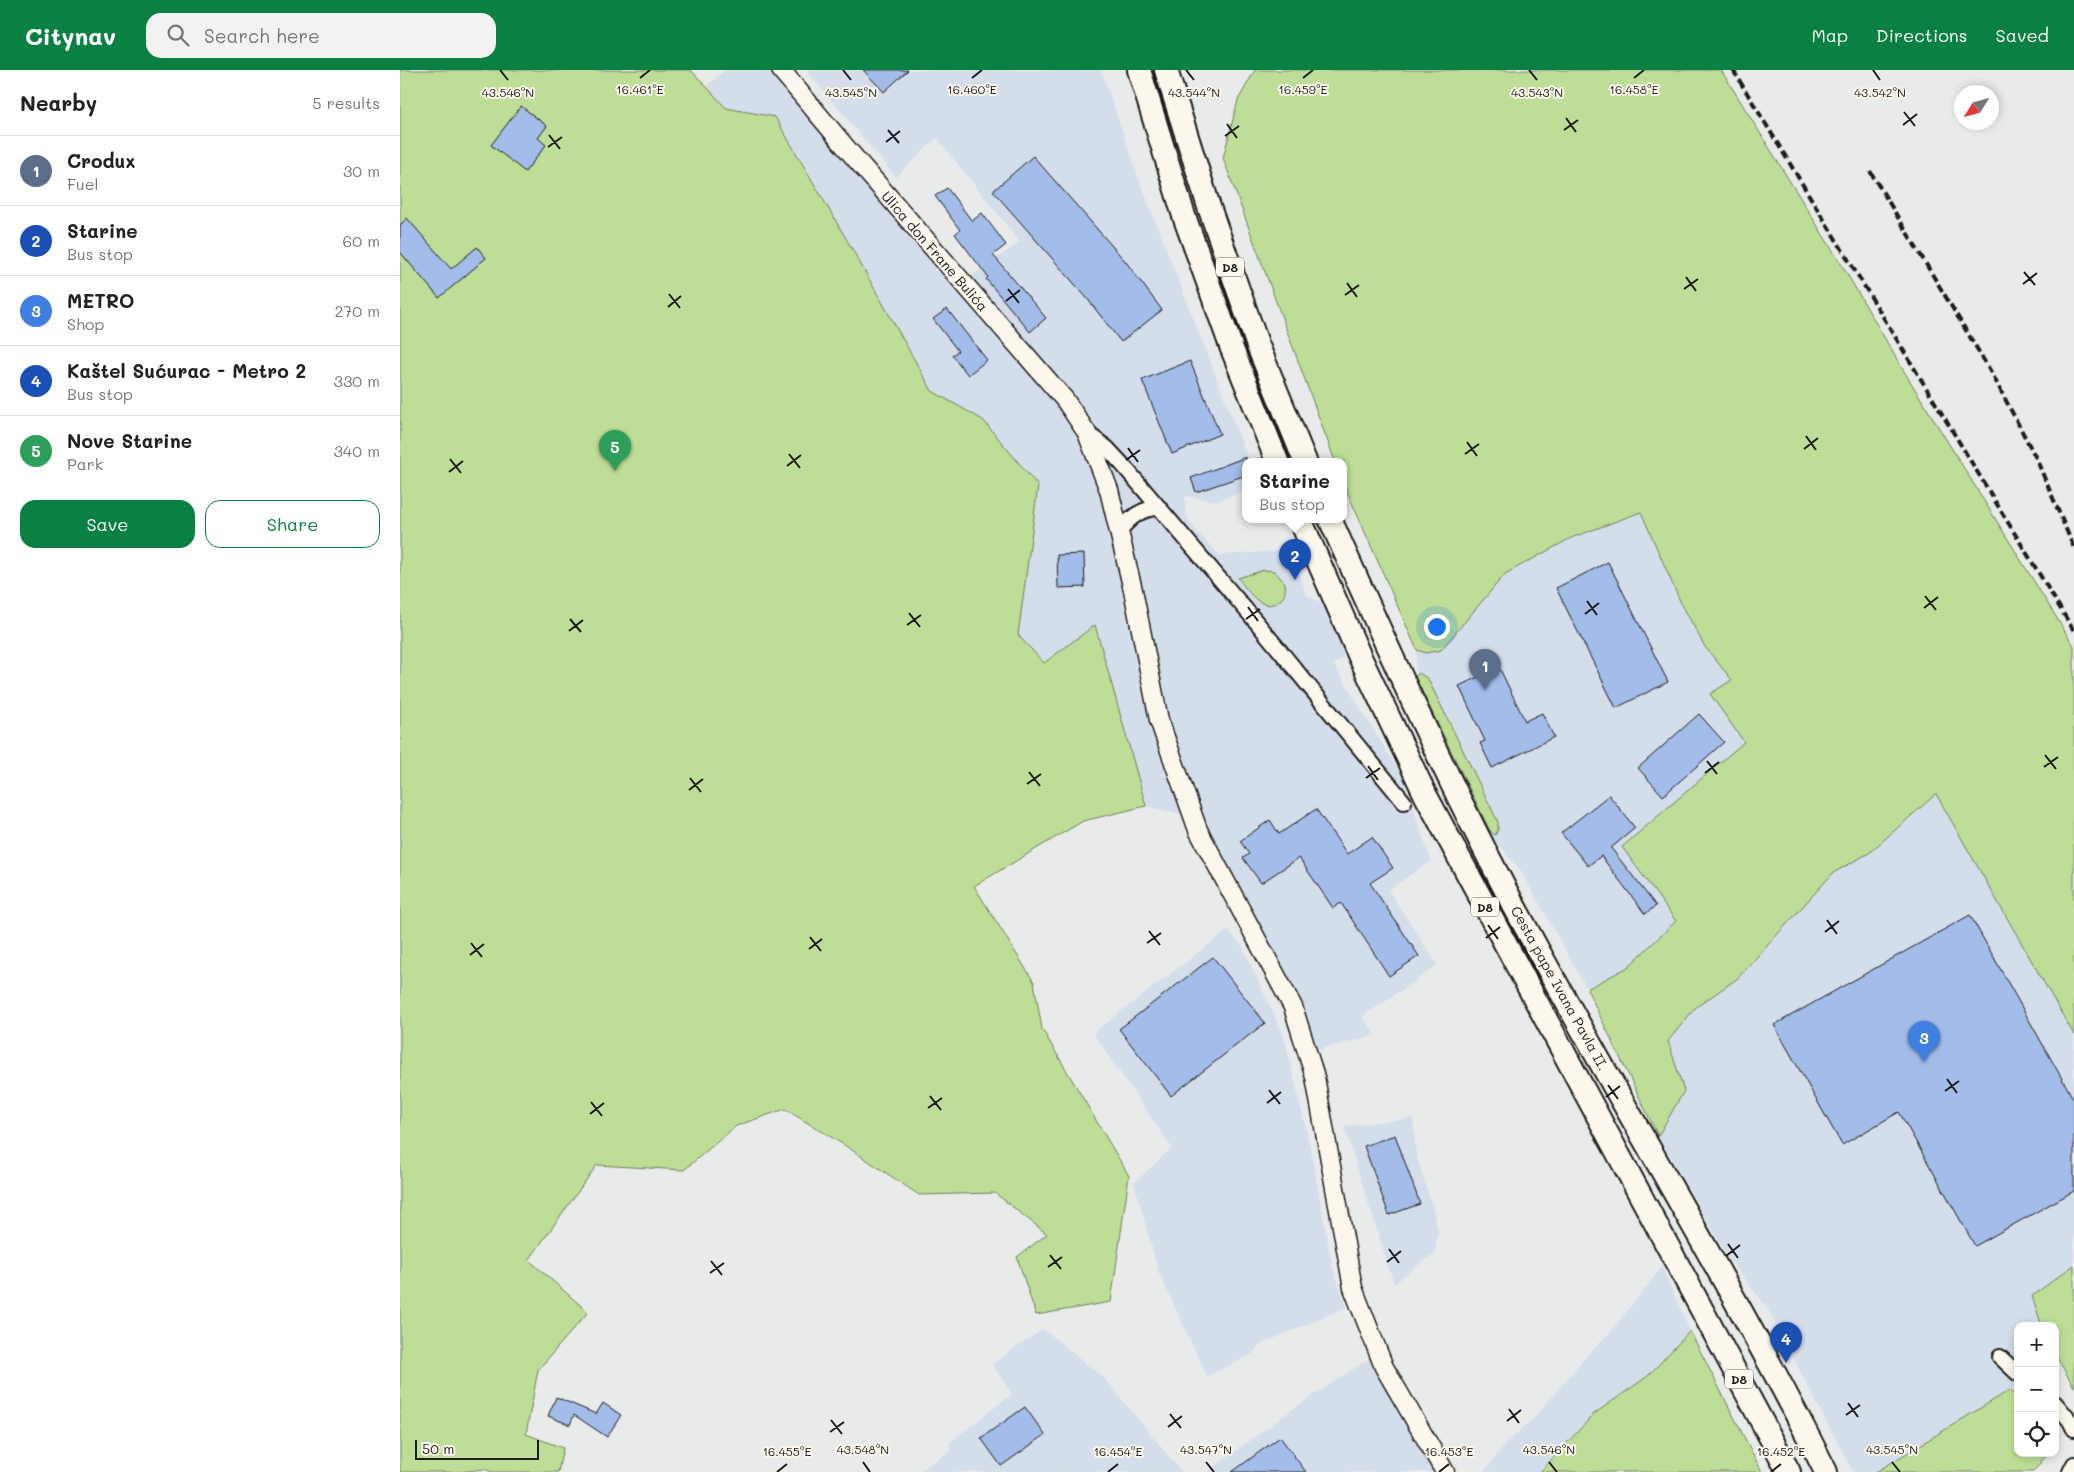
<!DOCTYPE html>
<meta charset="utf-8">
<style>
body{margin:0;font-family:Mali,sans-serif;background:#f2f2f2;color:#222}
.controls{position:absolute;right:15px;bottom:15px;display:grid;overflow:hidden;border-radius:10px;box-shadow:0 2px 8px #0003}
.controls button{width:45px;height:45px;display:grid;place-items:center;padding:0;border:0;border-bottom:1px solid #e0e0e0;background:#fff;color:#222;font:25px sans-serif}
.compass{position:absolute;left:1554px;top:15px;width:45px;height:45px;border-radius:50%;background:#fff;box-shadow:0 2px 8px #0003;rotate:233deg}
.scale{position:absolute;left:15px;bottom:12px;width:124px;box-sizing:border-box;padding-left:5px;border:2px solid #1c1c1c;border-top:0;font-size:14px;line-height:18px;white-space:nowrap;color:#1c1c1c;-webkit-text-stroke:4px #fbf7ec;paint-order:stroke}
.you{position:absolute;left:1036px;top:556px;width:18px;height:18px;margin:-12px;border:4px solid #fff;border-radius:50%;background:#1a73e8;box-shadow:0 0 0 8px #1a73e833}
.badge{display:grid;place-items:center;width:32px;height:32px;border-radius:50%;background:#0b8043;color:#fff;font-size:16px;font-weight:700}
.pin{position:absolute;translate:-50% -41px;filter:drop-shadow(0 1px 2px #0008)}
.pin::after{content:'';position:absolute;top:26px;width:18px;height:15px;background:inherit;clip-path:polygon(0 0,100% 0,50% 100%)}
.popup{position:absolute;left:842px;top:388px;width:105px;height:65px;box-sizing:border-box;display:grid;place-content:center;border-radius:10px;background:#fff;filter:drop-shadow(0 1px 4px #0005);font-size:16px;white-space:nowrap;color:#767676}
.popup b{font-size:19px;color:#222}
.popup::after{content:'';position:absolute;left:50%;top:100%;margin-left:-10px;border:10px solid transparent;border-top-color:#fff}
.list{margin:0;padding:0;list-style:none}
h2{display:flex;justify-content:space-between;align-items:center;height:65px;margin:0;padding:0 20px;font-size:21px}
h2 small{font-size:16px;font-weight:400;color:#767676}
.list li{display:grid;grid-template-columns:32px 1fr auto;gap:15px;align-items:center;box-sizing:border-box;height:70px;padding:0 20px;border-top:1px solid #e0e0e0}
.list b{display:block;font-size:19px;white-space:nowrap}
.list p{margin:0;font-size:16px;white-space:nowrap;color:#767676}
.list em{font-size:16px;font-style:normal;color:#767676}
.actions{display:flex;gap:10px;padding:15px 20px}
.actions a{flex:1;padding:11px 0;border:1px solid #0b8043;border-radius:15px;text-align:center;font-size:18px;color:#0b8043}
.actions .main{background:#0b8043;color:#fff}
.icon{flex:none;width:28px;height:28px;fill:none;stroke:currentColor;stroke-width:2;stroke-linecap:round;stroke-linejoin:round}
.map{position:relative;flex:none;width:1674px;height:1402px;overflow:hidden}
header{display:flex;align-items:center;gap:30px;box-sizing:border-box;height:70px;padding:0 25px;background:#0b8043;color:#fff}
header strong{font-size:24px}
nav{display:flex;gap:28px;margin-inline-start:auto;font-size:18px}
.search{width:350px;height:45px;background:#f2f2f2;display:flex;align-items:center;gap:12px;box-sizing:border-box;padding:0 18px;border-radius:15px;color:#767676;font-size:19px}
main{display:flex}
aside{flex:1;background:#fff}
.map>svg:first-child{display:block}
.built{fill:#d4ddea}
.green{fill:#bede97;stroke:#6d7d5a}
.building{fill:#a3bce9;stroke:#1c1c1c}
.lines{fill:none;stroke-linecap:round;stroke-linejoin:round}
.minor-casing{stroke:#1c1c1c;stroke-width:18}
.tertiary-casing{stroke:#1c1c1c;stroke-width:21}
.trunk-casing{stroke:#1c1c1c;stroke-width:26}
.minor{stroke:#fbf7ec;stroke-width:14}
.tertiary{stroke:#fbf7ec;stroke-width:18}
.trunk{stroke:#fbf7ec;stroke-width:22}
.rail{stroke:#1c1c1c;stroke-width:4;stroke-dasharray:8 4;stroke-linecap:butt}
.ticks{fill:none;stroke:#1c1c1c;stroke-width:2}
.labels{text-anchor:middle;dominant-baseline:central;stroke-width:4;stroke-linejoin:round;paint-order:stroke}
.shield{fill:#fbf7ec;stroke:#5f5e5a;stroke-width:1}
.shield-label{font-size:12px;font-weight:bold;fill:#1c1c1c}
.street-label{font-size:14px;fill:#1c1c1c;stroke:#fbf7ec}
.ticks-label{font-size:12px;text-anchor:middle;fill:#1c1c1c;stroke:#fbf7ec;stroke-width:4;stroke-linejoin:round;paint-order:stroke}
</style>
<header>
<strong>Citynav</strong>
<div class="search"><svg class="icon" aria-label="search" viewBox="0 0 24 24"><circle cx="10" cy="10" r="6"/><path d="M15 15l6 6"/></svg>Search here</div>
<nav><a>Map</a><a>Directions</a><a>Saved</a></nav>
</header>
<main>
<aside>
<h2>Nearby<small>5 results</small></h2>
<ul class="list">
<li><span class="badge" style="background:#5c6f8a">1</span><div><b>Crodux</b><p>Fuel</p></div><em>30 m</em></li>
<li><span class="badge" style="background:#1a4fb4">2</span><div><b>Starine</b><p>Bus stop</p></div><em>60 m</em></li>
<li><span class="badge" style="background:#3f7fe0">3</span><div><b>METRO</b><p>Shop</p></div><em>270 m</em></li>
<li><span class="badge" style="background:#1a4fb4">4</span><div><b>Kaštel Sućurac - Metro 2</b><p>Bus stop</p></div><em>330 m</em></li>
<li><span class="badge" style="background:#2e9e5b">5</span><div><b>Nove Starine</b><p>Park</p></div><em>340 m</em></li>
</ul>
<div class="actions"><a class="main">Save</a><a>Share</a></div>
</aside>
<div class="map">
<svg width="1674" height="1402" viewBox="0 0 1674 1402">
<rect width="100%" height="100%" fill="#e9ebeb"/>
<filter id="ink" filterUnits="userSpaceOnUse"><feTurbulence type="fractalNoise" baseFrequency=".02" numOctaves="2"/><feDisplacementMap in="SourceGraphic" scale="10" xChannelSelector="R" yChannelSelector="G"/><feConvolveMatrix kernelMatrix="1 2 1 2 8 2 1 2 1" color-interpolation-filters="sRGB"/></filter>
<g filter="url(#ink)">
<path class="built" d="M325,0H375L555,217L620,172L537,68L496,107L406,0H701L739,109L849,391H846V420L817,431L785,426L786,445L796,461L820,485L881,481L898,499L906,525L925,534L947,584L934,595L1003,708L1031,791L988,820L1038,895L962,947L976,965L913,981L904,945L870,875L804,749L746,736L695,555L644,593L618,565L638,416L583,350L532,321L451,177L375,47L326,38L306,17Z
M1241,442L1280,531L1305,577L1333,611L1311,625L1345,672L1222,777L1276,851L1228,897L1187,919L1121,801L1092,767L1015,607L1017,580L1026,583L1041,580L1105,504L1171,468Z
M1536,724L1674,965V1195L1632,1226L1642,1256H1618V1315L1476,1402H1453L1366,1236L1331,1192L1258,1066L1284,1021L1268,971L1295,938L1338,908L1433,803L1469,783Z
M828,860L842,876L884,966L912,1085L932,1195L947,1237L861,1274L851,1285L807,1306L759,1203L734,1113L772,1078L693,963Z
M1013,1048L1016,1085L1034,1142L1038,1162L1035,1182L994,1214L944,1056Z
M1262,1197L1290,1261L1248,1306L1194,1344L1140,1402H1084L1106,1373L1134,1348L1182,1291L1212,1260Z
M643,1259L704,1308L782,1402H518L550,1381V1372L612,1324L592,1294Z
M970,1288L1036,1402H807L893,1339Z"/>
<path class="green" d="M0,0H291L326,38L375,47L451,177L532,321L583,350L638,416L618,565L644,593L695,555L746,736L683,751L574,816L634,912L642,959L729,1106L711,1232L636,1245L617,1187L647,1164L595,1123L519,1125L449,1078L385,1039L336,1056L284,1100L197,1095L129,1190L188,1242L138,1300L126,1364L163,1378L158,1402H92L85,1399L58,1402H0Z
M855,0H1321L1446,202L1505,303L1674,576V965L1536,724L1469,783L1433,803L1338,908L1295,938L1268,971L1284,1021L1258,1066L1187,919L1228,897L1276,851L1222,777L1344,672L1310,624L1332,610L1305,577L1280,531L1241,442L1171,468L1105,504L1041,580L1026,583L1017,580L949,426L944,413V391H935L823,88L838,30Z
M864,500L874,501L885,513C886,521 885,527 879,531C861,544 847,519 838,508Z
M1019,603L1028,609L1098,752V760L1095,765L1090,761L1015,607Z
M1674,1195V1317L1655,1284V1256H1642L1632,1226Z
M1290,1261L1362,1402H1140L1194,1344L1248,1306Z
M1610,1320L1618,1328V1383H1648L1633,1402H1476Z"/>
<path class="building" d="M463,0H508L484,22Z
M121,36L147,56L138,68L146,75L125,102L91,75Z
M633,86L726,192L762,240L721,272L686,227L593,121Z
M547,118L572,151L582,143L606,175L593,185L646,248L630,262L586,209L588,207L555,164L560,160L535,126Z
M7,148L51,199L77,177L86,188L39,228L0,182V155Z
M547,239L587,290L568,305L552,285L558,281L533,249Z
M790,291L820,364L772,384L742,310Z
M846,387V405L796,422L791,408Z
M684,484L685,517L658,518L657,485Z
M1208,492L1268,612L1216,638L1156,518Z
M1099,597L1125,651L1142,643L1154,667L1092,698L1080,673L1085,671L1059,616Z
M1299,644L1324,672L1263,726L1238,698Z
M1209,725L1235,758L1211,778L1256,836L1245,844L1201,786L1188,796L1161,763Z
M916,739L947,784L972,767L993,798L970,813L1019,886L989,906L941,833L933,838L899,788L861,813L843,788L849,784L840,771L870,750L879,764Z
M1570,845L1674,1030V1121L1575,1176L1499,1042L1442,1075L1374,955Z
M813,887L865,953L771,1026L719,959Z
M995,1065L1020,1134L989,1145L964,1076Z
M156,1327L196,1344L203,1333L221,1345L207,1367L174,1345L170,1355L148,1346Z
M625,1337L645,1365L601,1396L581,1368Z
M880,1367L906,1402H832Z"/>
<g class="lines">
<g class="minor-casing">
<path id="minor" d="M687,363L707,378L722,394L858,554L1004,732
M720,460C731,447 742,438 759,438
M1600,1287L1618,1304
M1655,1333L1670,1351L1674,1359
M1670,1402L1674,1394"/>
</g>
<g class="tertiary-casing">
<path id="tertiary" d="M381,0L448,80L665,330L687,363L709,420L733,520L759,650L798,760L893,937L915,1007L953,1218L984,1297L1045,1402"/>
</g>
<g class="trunk-casing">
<path id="trunk" d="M739,0L784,146L832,279L877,391
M766,0L809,137L858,276L905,391
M900,449L960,587L1026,726L1389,1402
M930,449C985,572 1040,695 1103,815C1207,1013 1326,1202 1426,1402"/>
</g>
<use href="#minor" class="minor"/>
<use href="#tertiary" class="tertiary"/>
<use href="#trunk" class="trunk"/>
<path class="rail" d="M1333,0L1674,561
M1470,101L1591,302L1636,388L1674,478"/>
</g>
</g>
<path class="ticks" d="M100,0L108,10M443,0L451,10M786,0L794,10M1129,0L1137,10M1473,0L1480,10M240,8L250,0M572,8L582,0M903,8L913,0M1234,8L1244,0M1504,42L1515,56M1166,48L1176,62M827,54L837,68M1503,55L1517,44M488,60L499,73M1164,60L1178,50M149,65L160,79M825,66L839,56M486,72L500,61M148,77L162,67M1624,202L1635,215M1286,207L1296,221M947,213L957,227M1623,214L1637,203M608,219L619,233M1284,219L1298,209M269,224L280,238M945,225L959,215M606,231L620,220M268,237L281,226M1406,366L1416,380M1067,372L1077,386M728,378L738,392M1404,379L1418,368M389,384L400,398M1065,384L1079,374M50,389L61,403M726,390L740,380M387,396L401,385M49,402L63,391M1525,526L1536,540M1187,531L1197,545M848,537L858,551M1524,538L1538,527M509,543L520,557M1185,544L1199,533M170,549L181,562M846,549L860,539M507,555L521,545M169,561L183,550M1645,685L1656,699M1307,691L1317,704M968,696L978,710M1644,697L1658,687M629,702L640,716M1305,703L1319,692M290,708L301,722M966,708L980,698M627,714L641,704M289,720L303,709M1427,850L1437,864M1088,855L1098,869M749,861L760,875M1425,862L1439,851M410,867L421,881M1086,868L1100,857M71,873L82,887M747,873L761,863M409,879L422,869M70,885L84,874M1547,1009L1557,1023M1208,1015L1218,1029M869,1020L880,1034M1545,1021L1559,1011M530,1026L541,1040M1206,1027L1220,1016M191,1032L202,1046M867,1033L881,1022M528,1038L542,1028M190,1044L204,1033M1328,1174L1338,1188M989,1179L999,1193M650,1185L661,1199M1326,1186L1340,1175M311,1191L322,1205M987,1192L1001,1181M648,1197L662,1187M310,1203L324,1193M1448,1333L1458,1347M1109,1339L1119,1353M770,1344L781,1358M1446,1345L1460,1335M431,1350L442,1364M1107,1351L1121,1340M768,1357L782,1346M430,1362L444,1352M463,1392L470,1402M806,1392L814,1402M1149,1392L1157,1402M1492,1392L1500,1402M377,1402L387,1394M708,1402L718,1394M1039,1402L1049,1394M1371,1402L1381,1394"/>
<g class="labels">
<g class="shield">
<rect x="816" y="187.5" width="28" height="19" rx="4"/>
<rect x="1071" y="827.5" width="28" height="19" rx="4"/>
<rect x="1325" y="1299.5" width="28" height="19" rx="4"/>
</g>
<g class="shield-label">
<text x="830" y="197">D8</text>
<text x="1085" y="837">D8</text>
<text x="1339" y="1309">D8</text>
</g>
<g class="street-label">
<text transform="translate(535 181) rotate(49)">Ulica don Frane Bulića</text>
<text transform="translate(1160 918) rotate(61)">Cesta pape Ivana Pavla II.</text>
</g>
</g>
<g class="ticks-label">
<text x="240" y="24">16.461°E</text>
<text x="572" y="24">16.460°E</text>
<text x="903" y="24">16.459°E</text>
<text x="1234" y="24">16.458°E</text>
<text x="108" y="27">43.546°N</text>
<text x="451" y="27">43.545°N</text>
<text x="794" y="27">43.544°N</text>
<text x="1137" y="27">43.543°N</text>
<text x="1480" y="27">43.542°N</text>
<text x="463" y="1384">43.548°N</text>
<text x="806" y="1384">43.547°N</text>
<text x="1149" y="1384">43.546°N</text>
<text x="1492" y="1384">43.545°N</text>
<text x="387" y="1386">16.455°E</text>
<text x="718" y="1386">16.454°E</text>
<text x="1049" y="1386">16.453°E</text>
<text x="1381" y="1386">16.452°E</text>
</g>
</svg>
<div class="controls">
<button>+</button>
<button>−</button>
<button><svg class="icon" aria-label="locate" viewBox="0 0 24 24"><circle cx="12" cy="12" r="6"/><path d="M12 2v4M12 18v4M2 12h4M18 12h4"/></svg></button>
</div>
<svg class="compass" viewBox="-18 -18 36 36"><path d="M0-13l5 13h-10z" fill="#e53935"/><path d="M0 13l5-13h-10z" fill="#767676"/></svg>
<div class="scale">50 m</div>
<div class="you"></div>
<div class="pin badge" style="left:1085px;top:620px;background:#5c6f8a">1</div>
<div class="pin badge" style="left:895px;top:510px;background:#1a4fb4">2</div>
<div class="popup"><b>Starine</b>Bus stop</div>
<div class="pin badge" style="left:1524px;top:992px;background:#3f7fe0">3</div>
<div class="pin badge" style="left:1386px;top:1293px;background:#1a4fb4">4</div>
<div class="pin badge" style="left:215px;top:401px;background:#2e9e5b">5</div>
</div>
</main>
